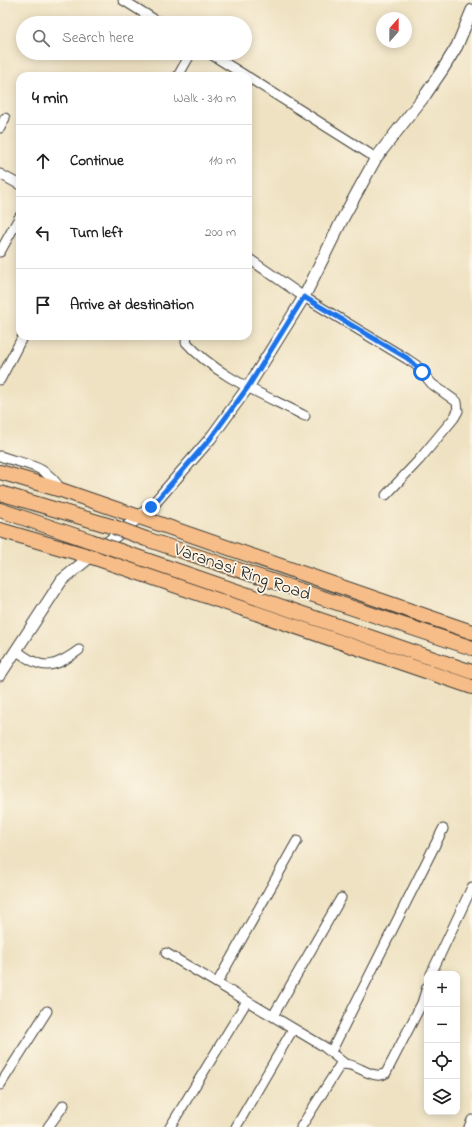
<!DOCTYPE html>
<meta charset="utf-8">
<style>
body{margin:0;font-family:"Indie Flower",sans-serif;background:#f2f2f2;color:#222}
.controls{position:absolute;right:12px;bottom:12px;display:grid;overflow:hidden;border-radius:8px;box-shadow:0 2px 10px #0003}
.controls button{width:36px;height:36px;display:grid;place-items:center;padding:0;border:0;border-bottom:1px solid #e0e0e0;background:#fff;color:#222;font:20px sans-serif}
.compass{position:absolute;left:376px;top:12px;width:36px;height:36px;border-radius:50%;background:#fff;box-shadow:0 2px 10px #0003;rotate:21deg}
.stop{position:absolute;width:12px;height:12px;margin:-9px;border:3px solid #1a73e8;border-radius:50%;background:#fff}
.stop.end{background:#1a73e8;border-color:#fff;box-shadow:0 1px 4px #0008}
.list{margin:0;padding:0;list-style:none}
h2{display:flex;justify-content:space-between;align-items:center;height:52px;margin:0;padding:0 16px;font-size:17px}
h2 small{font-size:13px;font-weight:400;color:#767676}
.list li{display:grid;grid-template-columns:26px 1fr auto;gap:12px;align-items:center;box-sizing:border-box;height:72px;padding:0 16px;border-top:1px solid #e0e0e0}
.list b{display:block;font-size:15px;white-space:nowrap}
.list em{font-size:13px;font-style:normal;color:#767676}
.icon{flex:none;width:22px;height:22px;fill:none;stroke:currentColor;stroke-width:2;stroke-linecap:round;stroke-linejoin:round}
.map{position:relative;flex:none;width:472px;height:1127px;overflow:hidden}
.search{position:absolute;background:#fff;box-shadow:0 2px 10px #0003;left:16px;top:16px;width:236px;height:44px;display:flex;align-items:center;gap:10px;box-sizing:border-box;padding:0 14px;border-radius:22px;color:#767676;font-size:15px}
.panel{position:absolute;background:#fff;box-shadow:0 2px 10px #0003;left:16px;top:72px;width:236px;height:268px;border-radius:12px}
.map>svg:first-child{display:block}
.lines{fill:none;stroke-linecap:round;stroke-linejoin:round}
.minor-casing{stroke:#3c3a35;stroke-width:11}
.tertiary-casing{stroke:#3c3a35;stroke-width:13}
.trunk-casing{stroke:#3c3a35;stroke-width:16}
.minor{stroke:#fff;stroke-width:9}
.tertiary{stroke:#fff;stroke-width:11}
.trunk{stroke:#f7bd88;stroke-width:14}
.trunk-bridge-casing{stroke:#3c3a35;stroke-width:16;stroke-linecap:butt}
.trunk-bridge{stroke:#f7bd88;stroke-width:14}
.route{stroke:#1a73e8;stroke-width:5}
.labels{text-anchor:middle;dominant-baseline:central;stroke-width:3.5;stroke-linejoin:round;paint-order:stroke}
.street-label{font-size:18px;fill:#1c1c1c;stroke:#fcf5e5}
</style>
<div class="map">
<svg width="472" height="1127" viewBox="0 0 472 1127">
<rect width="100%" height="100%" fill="#fcf5e5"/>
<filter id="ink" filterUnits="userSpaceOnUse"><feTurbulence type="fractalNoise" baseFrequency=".025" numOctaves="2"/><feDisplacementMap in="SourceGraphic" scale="8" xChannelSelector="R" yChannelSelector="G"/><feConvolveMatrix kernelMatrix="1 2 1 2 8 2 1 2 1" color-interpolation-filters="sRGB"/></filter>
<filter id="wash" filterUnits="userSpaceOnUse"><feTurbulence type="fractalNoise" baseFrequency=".012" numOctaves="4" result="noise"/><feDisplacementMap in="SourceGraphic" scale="16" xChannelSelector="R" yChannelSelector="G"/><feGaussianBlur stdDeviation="0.9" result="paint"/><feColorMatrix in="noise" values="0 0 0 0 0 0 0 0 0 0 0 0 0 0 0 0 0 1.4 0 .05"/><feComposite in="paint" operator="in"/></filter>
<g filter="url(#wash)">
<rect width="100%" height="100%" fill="#efe2c2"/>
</g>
<g filter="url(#ink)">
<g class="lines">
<g class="minor-casing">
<path id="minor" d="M123,0L160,23
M209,53L246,76
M178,76L191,53
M248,77L376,158
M0,128L5,118
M0,174L20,185
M0,252L20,216
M248,258L304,297L407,359L416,365L432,384L457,402L458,411L454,418L419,460L386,495
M187,336L186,342C217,377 265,395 305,416
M0,380L23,336
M0,456C25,465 46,464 61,490
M16,650C42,671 53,669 79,650
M166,953L323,1046L345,1064
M431,974L472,887
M217,983L297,841
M273,1016L341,898
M331,1052L443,829
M0,1085L47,1011
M48,1127L64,1105
M170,1127L247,1001
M236,1127L293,1029
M301,1127L340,1065C355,1060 372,1082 386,1073L422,1003L427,987
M469,1127L472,1120"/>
</g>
<g class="tertiary-casing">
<path id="tertiary" d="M0,675L62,580L151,507L210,439L248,387L304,297L343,218L376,158L426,94L443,69L457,46L472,10"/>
</g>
<g class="trunk-casing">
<path id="trunk" d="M0,472L61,490L472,632
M0,493L114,527
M0,510L91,541
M0,530L92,557L472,687
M146,539L472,648
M120,551L472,672"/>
</g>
<use href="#minor" class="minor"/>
<use href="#tertiary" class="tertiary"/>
<use href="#trunk" class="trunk"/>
<g class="trunk-bridge-casing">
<path id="trunk-bridge" d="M114,527L146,539
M91,541L120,551"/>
</g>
<use href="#trunk-bridge" class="trunk-bridge"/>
</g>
</g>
<g class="lines" filter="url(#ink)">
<path class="route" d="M151,507L210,439L248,387L304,297L407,358L422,372"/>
</g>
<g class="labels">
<g class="street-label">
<text transform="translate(242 573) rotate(19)">Varanasi Ring Road</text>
</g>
</g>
</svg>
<div class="controls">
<button>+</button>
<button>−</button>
<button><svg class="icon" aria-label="locate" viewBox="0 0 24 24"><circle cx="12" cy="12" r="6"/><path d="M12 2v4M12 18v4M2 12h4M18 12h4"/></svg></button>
<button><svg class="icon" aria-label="layers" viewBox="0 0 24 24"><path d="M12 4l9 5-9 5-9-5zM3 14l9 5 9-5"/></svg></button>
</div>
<svg class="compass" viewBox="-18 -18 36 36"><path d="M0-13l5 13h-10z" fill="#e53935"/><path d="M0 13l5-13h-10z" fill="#767676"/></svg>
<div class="stop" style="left:422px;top:372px"></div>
<div class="stop end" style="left:151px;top:507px"></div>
<div class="search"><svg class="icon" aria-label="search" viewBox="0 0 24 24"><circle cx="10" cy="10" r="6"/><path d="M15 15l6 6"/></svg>Search here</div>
<section class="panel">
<h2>4 min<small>Walk · 310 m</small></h2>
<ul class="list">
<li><svg class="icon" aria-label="ahead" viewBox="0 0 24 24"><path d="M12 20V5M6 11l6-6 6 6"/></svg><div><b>Continue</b></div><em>110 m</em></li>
<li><svg class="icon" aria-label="left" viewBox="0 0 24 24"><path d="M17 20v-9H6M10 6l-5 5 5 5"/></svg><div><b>Turn left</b></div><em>200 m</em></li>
<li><svg class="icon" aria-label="arrive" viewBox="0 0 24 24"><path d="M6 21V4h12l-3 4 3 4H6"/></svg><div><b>Arrive at destination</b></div></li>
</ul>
</section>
</div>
